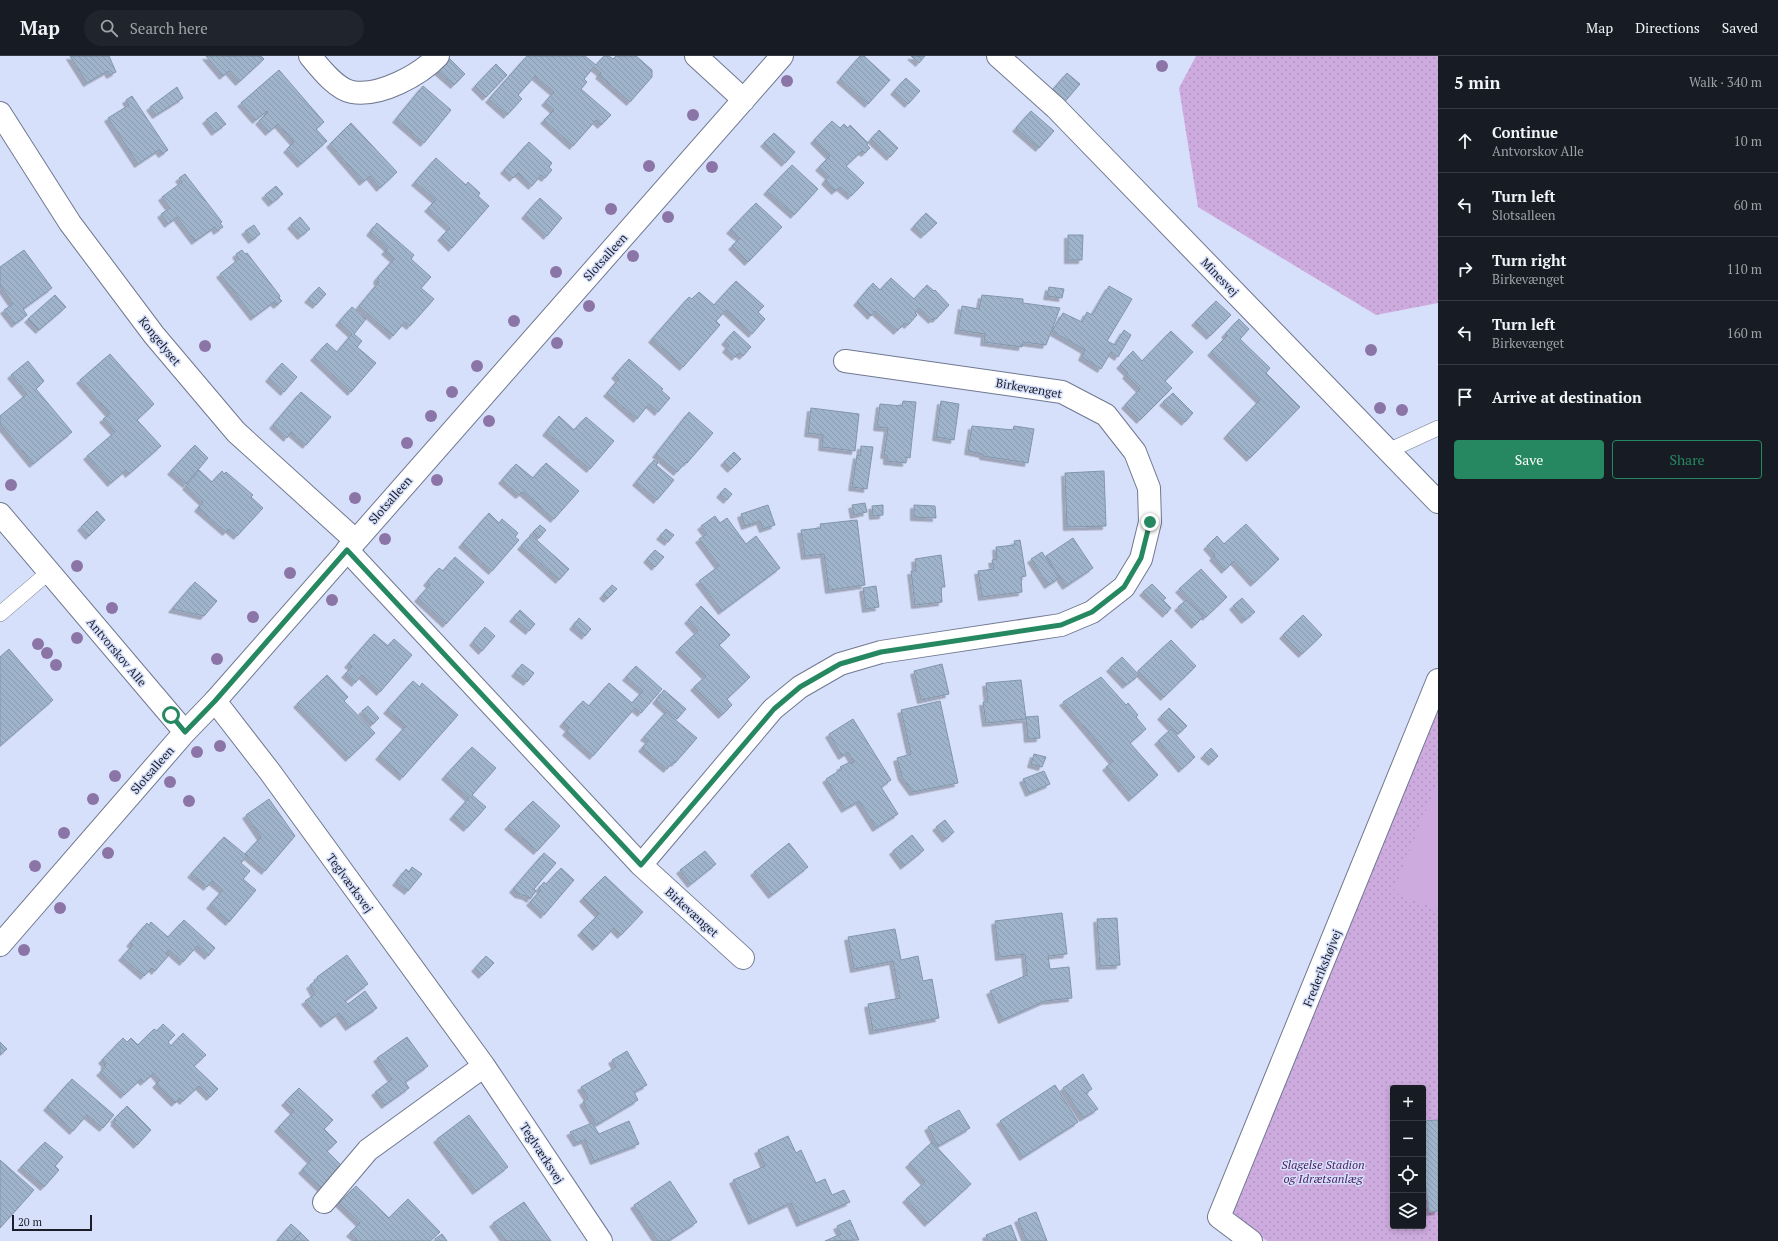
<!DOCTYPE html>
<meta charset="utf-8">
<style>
body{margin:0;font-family:"PT Serif",serif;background:#20242c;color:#f1f3f6}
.controls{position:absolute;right:12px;bottom:12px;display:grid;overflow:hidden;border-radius:4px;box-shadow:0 2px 6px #0003}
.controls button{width:36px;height:36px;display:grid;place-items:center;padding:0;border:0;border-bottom:1px solid #363941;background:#171b24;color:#f1f3f6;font:20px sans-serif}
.scale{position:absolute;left:12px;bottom:10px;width:80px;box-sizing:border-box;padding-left:4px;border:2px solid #1b1e28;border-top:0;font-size:11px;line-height:14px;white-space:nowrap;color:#1b1e28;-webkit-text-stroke:3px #d7e0fb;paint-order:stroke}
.stop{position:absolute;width:12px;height:12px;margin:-9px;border:3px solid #268860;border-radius:50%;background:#fff}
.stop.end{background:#268860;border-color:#fff;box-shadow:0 1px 4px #0008}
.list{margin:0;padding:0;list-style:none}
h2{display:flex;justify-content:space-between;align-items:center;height:52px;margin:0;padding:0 16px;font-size:17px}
h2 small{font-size:13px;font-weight:400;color:#9ea1a6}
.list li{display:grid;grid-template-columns:26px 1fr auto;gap:12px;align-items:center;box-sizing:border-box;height:64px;padding:0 16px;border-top:1px solid #363941}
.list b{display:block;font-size:15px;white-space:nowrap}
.list p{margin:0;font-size:13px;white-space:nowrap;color:#9ea1a6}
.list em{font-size:13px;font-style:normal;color:#9ea1a6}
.actions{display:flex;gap:8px;padding:12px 16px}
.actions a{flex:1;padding:9px 0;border:1px solid #268860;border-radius:4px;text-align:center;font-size:14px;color:#268860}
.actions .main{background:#268860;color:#fff}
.icon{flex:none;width:22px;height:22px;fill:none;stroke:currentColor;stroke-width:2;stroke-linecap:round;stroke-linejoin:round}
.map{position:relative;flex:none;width:1438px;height:1185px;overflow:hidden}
header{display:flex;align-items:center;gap:24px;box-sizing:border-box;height:56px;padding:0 20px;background:#171b24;border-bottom:1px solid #363941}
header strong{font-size:19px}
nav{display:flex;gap:22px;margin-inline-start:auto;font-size:14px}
.search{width:280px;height:36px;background:#20242c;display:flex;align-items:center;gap:10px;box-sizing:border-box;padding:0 14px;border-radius:22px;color:#9ea1a6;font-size:15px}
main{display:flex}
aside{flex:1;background:#171b24}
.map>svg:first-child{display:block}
.green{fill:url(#green-dots);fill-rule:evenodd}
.pitch{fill:#cdabde}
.building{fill:url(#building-back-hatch);stroke:#8296ab;filter:url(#shadow)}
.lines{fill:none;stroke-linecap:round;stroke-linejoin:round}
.service-casing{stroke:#707890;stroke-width:16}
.minor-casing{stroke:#707890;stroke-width:24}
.tertiary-casing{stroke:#707890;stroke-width:24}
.service{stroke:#fff;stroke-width:15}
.minor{stroke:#fff;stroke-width:22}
.tertiary{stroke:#fff;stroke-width:22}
.tree{fill:#8b75a6}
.route{stroke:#268860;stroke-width:5}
.labels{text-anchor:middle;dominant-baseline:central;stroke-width:3;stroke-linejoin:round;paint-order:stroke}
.street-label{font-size:12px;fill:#1b1e28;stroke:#d7e0fb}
.park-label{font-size:12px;font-style:italic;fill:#4c1d60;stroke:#d7e0fb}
</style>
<header>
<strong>Map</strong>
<div class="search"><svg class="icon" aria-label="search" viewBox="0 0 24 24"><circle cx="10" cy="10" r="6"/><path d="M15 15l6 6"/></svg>Search here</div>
<nav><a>Map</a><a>Directions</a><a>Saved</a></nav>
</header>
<main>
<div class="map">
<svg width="1438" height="1185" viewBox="0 0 1438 1185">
<defs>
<pattern id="green-dots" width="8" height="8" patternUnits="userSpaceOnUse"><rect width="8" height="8" fill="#cdabde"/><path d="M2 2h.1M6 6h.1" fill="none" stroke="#af93be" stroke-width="1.8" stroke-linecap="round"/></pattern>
<pattern id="building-back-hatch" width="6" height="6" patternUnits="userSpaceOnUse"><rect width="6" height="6" fill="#9fb4ca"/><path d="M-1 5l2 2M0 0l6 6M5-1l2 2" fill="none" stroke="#889aae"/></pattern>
<filter id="shadow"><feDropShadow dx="-3.5" dy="3.5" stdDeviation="0" flood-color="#0004"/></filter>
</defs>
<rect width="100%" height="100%" fill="#d7e0fb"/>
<path class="green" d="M1196,0H1438V247L1376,259L1198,151L1179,32Z
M1438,655V1185H1267L1229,1159ZM1393,1032H1423V1170H1393Z"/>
<path class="pitch" d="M1438,725V854L1393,836Z"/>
<path class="building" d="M70,0H109L116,16L110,19L108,15L87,27Z
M206,0H261L264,3L239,26L229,15L223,20Z
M527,0H585L596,9L604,0H609L613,3L616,0H636L652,14V21L630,46L599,19L601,17L594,11L584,23L587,26L581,33L611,59L601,69L596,64L573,90L544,64L554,54L545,46L554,36L535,20L518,39L522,43L507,59L489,43Z
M860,0H864L890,24L868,48L840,23Z
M911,0H925L919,7Z
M450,3L465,18L454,29L438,15Z
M496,8L507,19L486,41L475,30Z
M279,14L324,66L316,73L327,85L301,108L287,93L294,86L278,68L269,76L259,65L268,56L267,55L256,64L241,47Z
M1067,17L1080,28L1062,49L1049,38Z
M906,22L920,35L908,48L894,35Z
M423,30L451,54L424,87L396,63Z
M177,31L183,42L156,59L150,51Z
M132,40L168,94L162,98L159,94L138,108L108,62L129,49L126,44Z
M1031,55L1054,75L1039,92L1016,72Z
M216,56L226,68L215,76L206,64Z
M832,65L840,72L844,68L848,72L850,69L868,87L867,89L870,92L865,97L862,95L846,110L864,127L851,140L840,131L835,135L825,125L829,120L819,111L830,100L814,84Z
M351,67L397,116L380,132L370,120L363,126L330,88Z
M879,74L898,92L890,101L871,83Z
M774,77L795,96L785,107L764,87Z
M529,86L552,107L549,111L552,114L545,122L541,119L532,130L518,117L513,122L504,114Z
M436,102L466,129L468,126L480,137L478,140L489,150L452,192L441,181L450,172L428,152L436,144L415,126Z
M792,109L818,133L794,159L767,135Z
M185,118L222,166L220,167L223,171L217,175L215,171L195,185L177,161L168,168L161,158L170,152L162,141L182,126L179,122Z
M276,130L283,138L272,147L265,139Z
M540,142L562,162L547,180L525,159Z
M756,147L782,171L748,206L732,190L740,182L730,174Z
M926,157L937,167L924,179L914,170Z
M300,161L310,173L301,180L291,169Z
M377,167L414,199L411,203L431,221L421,232L434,243L410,270L405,266L393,280L359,250L379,226L377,225L378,221L394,203L385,195L388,192L370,176Z
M254,169L260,178L252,184L245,175Z
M1068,179H1083L1082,204H1068Z
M24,194L52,232L23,253L27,259L15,268L4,254L13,248L0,229V211Z
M242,194L245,198L247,197L280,240L279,242L282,245L277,249L274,246L254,261L220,218L239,203L236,198Z
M891,222L914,243L927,229L934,235L935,234L949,249L936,263L934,262L932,264L919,252L915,257L917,259L908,269L905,267L897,275L875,255L871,260L857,246L873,227L880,234Z
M736,225L764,250L758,256L765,263L752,278L726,254L716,265L720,269L683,311L652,283L689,241L692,243L699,236L714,249Z
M1109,230L1132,243L1107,285L1115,289L1124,274L1131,279L1118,301L1111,296L1101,313L1082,301L1085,294L1052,275L1063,257L1082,266L1087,256L1092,259Z
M319,231L326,238L316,249L308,243Z
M1049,231L1064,233L1062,242L1047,240Z
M55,239L66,251L39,274L28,263Z
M982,239L1023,243V247L1060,252L1046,289L1023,286L1022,291L984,286L985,278L958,274L962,250L979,253Z
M1216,245L1231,259L1210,280L1195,266Z
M352,251L366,263L354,278L362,285L357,291L376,307L351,336L314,301L327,287L337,296L352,278L339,266Z
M1239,263L1249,273L1240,283L1270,312L1266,317L1300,351L1250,402L1227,379L1260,344L1211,296L1227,280L1225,278Z
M734,275L751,291L743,300L739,297L735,301L726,293L729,289L725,285Z
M1171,275L1193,296L1165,325L1172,332L1140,364L1125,349L1140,333L1126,319L1128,317L1120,309L1133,295L1142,305Z
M110,298L154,348L137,364L161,390L129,418L126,414L111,427L87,400L115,376L103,363L110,358L80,324Z
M629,303L663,333L661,334L670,342L658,356L649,348L637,363L607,337L619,323L615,319Z
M28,305L44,325L36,333L72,376L33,408L0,368V360L27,338L11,319Z
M282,307L297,321L284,336L269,322Z
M301,336L331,361L306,389L291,376L287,382L273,369Z
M1173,337L1193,357L1185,366L1163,346Z
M903,345L916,346L910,402L906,401V407L887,405V399H884L888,372L877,371L880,348L902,350Z
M941,345L959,348L954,384L936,381Z
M811,352L859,358L855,395L822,391L823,379L808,377Z
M689,356L713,377L687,407L686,406L677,416L656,398Z
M559,360L574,374L586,361L614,385L590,413L546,376Z
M972,370L1013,374L1014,370L1034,373L1028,407L983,400V398L968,395Z
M195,389L208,402L186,428L171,415Z
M861,390L873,391L867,433L852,431L857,399L860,400Z
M734,396L741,403L731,413L724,406Z
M654,404L658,407L656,409L674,424L657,444L636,426Z
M546,407L579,435L554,463L523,436L519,439L502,424L516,408L533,422Z
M199,414L212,426L222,415L224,418L226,416L253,439L251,441L263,452L237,480L229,473L226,476L198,452L203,446L186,430Z
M1104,415L1106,470L1067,471L1065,417Z
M725,432L732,438L727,444L720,438Z
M865,447L867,456L854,459L852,449Z
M768,449L775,469L763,473L760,465L745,470L741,458Z
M883,449V459L873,460L872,450Z
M914,449L935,450L936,462L914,461Z
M97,455L105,464L89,480L81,471Z
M489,457L499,467L502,463L518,477L515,481L519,484L492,515L462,488Z
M715,460L720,467L727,462L746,488L756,480L780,512L722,555L699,525L719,510L699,483L707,478L701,470Z
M857,464L865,529L829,534L824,498L805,500L801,474L821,472L820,468Z
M1246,468L1279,503L1254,527L1234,505L1225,514L1213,501L1215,499L1207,490L1217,480L1224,488Z
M540,469L546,474L539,482L533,476Z
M666,473L674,479L668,486L660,480Z
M531,479L569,513L559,524L521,490Z
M1073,482L1093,512L1066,530L1046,500Z
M1020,484L1026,520L1021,521L1022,536L982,541L978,515L994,513L992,504L997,503L996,491L1015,489L1014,485Z
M655,494L664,501L655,511L647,503Z
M1042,496L1059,522L1048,529L1031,503Z
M941,499L945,531H941L942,546L915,549L911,515H916L915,503Z
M455,501L484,526L446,568L418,542L430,529L427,526L439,512L443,515Z
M1201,513L1227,541L1206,561L1179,533Z
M195,526L217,545L204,560L172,553Z
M1152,528L1166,542L1163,544L1171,552L1166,558L1143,536Z
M612,529L617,533L607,543L603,539Z
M876,530L879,551L866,553L863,532Z
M1242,542L1255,556L1245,564L1233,550Z
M1186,544L1203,561L1195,569L1178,551Z
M701,550L730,579L719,589L750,621L727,643L732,649L722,659L694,631L706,620L679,593L698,575L688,564Z
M520,554L535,568L529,575L513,562Z
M1303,559L1322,579L1302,598L1283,579Z
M579,562L591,573L585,580L573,570Z
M485,571L495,580L482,595L473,586Z
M374,578L388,590L394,583L412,599L380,636L362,619L355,627L345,618L352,611L348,608Z
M1171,584L1196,610L1164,641L1138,615Z
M9,593L53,644L0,690V601Z
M1122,601L1139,619L1126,629L1110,612Z
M522,608L534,617L527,626L515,617Z
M942,608L949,638L921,644L914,615Z
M636,610L662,633L641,657L635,652L593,700L566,676L569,672L563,667L583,645L589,650L609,627L632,647L643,635L626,621Z
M327,619L348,641L344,645L375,677L349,702L297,648Z
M1101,621L1126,649L1128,647L1138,659L1136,661L1146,673L1130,687L1158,719L1132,742L1106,711L1113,705L1063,646Z
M1021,624L1026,663L986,667L983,646H988L986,627Z
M413,625L420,631L422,627L458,659L403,721L379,700L406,670L387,654Z
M664,634L686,653L677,663L656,644Z
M940,645L958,727L913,736L902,721L897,702L911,698L901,654Z
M368,650L379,662L373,668L362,655Z
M1169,652L1187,670L1178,678L1161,660Z
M666,656L697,682L675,707L673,706L667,713L642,692L649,684L644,681Z
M1038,660L1040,682L1028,683L1026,661Z
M853,663L891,724L881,731L898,758L876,772L859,745L845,753L826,723L842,713L840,711L850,706L851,708L854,706L848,696L842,700L829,678Z
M1171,673L1195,701L1182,713L1158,685Z
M472,691L496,712L472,739L486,751L467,772L453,760L469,742L445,720Z
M1211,692L1218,700L1212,706L1204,699Z
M1034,698L1046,701L1042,711L1031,708Z
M1044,715L1050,728L1029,737L1023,723Z
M269,743L295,780L265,815L245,798L261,781L246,759Z
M533,745L560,770L537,795L508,770Z
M945,764L954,776L946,783L936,771Z
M912,779L924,794L904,810L893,795Z
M224,781L247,800L241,807L250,815L243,823L256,834L229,866L210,849L223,834L212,825L207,831L191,818Z
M789,787L808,811L772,839L754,816Z
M705,795L716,808L691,828L680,814Z
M544,797L556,807L534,833L536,835L530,843L526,840L518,838L513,833Z
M412,811L422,818L408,835L396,826L406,813L409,816Z
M561,812L574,824L544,859L530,846L541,834L539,832L544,826L546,828Z
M605,820L643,856L621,879L614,872L596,891L581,876L599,858L583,842Z
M1062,857L1067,898L1048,900L1050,913L1069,911L1072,942L1045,945L1002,964L990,935L1027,919L1025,898L999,901L995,865Z
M1117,862L1120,909L1100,910L1097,863Z
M184,864L215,892L208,900L197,890L183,906L169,894L166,897L169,899L155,915L152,912L144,920L122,901L133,889L130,887L147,867L149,869L151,866L168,881Z
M895,873L901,904L918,900L923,925L932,923L939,962L873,975L868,948L900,942L893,905L854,913L848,881Z
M347,899L368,928L345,945L348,948L365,935L377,952L349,971L339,957L324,968L305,945L315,938L310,929L318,923L317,921Z
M486,900L494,907L482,919L475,912Z
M163,968L175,979L168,986L171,990L183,977L206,999L194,1010L218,1033L210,1041L199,1030L183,1045L180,1042L175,1047L156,1028L160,1024L154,1017L144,1026L141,1023L124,1039L100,1016L106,1011L104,1009L106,1008L102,1004L123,982L127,986L131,982L138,989L154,973L157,975Z
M407,981L428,1010L405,1026L409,1032L385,1049L375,1036L392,1023L377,1002Z
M0,986L7,993L0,999Z
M627,995L647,1029L634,1036L638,1044L596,1069L583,1046L588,1042L581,1031L616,1011L612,1004Z
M1083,1018L1092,1033L1086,1037L1098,1053L1083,1062L1063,1032Z
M72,1023L114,1059L103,1072L87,1059L73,1075L47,1051Z
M1055,1029L1078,1066L1023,1101L1000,1065Z
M299,1032L333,1064L324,1073L337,1086L327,1095L343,1111L322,1133L302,1114L311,1104L278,1072L294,1055L285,1046Z
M127,1050L151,1074L137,1089L114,1066L116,1064L114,1063Z
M959,1054L970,1072L938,1090L928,1071Z
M469,1059L508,1111L476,1135L437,1083Z
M1438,1064V1155L1429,1156L1425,1124H1423V1065Z
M629,1065L639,1088L594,1105L585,1084L577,1087L570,1076L592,1067L599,1078Z
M788,1080L796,1097L801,1094L816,1127L825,1123L832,1139L844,1134L850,1146L800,1167L791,1147L752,1165L733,1124L765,1110L758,1094Z
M45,1086L63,1101L55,1110L59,1114L44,1131L21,1111Z
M932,1086L971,1128L928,1167L906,1143L925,1126L909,1108Z
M0,1104L34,1134L0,1172Z
M670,1125L697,1166L668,1185H658L634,1149Z
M356,1130L389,1162L408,1143L440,1176L430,1185H355L357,1183L350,1177L360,1167L339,1147Z
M524,1146L551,1185H506L493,1167Z
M1036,1156L1047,1185H1025L1026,1184L1018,1163Z
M850,1164L859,1184L825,1185L841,1178L837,1170Z
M291,1168L301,1177L292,1185H277Z
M1011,1169L1017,1185H988L986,1179Z
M301,1177L309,1185H292Z
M442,1178L447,1185H436L435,1183Z"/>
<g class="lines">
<g class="service-casing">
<path id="service" d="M1388,395L1438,372
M0,558L49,516"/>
</g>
<g class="minor-casing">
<path id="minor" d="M310,0C320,12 336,33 352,36C380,41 420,19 438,0
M998,0L1056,52L1438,446
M347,494L641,809L743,902
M215,645L270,716L484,1010L601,1185
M641,809L773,653L800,631L840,608L881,596L1061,569L1092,556L1124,531L1141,503L1150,466L1149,432L1135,396L1106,359L1062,336L845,305
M324,1146L368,1094L484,1010
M1251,1185L1219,1161L1438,624"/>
</g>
<g class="tertiary-casing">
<path id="tertiary" d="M696,0L744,44
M0,57L70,167L154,279L236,376L355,484
M0,458L185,676
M0,889L185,676L215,645L782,0"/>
</g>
<use href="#service" class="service"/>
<use href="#minor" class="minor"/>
<use href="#tertiary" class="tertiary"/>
</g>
<g class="tree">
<circle cx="1162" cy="10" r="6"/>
<circle cx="787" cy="25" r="6"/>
<circle cx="693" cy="59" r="6"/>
<circle cx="649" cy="110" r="6"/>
<circle cx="712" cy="111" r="6"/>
<circle cx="611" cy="153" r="6"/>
<circle cx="668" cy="161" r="6"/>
<circle cx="633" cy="200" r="6"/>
<circle cx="556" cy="216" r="6"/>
<circle cx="589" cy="250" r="6"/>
<circle cx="514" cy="265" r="6"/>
<circle cx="557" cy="287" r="6"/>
<circle cx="205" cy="290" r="6"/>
<circle cx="1371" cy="294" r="6"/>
<circle cx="477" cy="310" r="6"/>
<circle cx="452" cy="336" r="6"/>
<circle cx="1380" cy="352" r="6"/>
<circle cx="1402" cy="354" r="6"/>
<circle cx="431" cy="360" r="6"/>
<circle cx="489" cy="365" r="6"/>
<circle cx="407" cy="387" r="6"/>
<circle cx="437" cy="424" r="6"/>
<circle cx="11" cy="429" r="6"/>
<circle cx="355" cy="442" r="6"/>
<circle cx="385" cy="483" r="6"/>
<circle cx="77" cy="510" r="6"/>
<circle cx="290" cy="517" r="6"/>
<circle cx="332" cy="544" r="6"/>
<circle cx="112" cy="552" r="6"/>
<circle cx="253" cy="561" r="6"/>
<circle cx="77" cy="582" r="6"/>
<circle cx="38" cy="588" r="6"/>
<circle cx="47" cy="597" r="6"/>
<circle cx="217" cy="603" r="6"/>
<circle cx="56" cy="609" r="6"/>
<circle cx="220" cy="690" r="6"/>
<circle cx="197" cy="696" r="6"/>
<circle cx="115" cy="720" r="6"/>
<circle cx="170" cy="726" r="6"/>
<circle cx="93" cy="743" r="6"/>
<circle cx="189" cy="745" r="6"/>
<circle cx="64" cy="777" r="6"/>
<circle cx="108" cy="797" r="6"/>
<circle cx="35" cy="810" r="6"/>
<circle cx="60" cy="852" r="6"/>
<circle cx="24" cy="894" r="6"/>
</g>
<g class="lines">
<path class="route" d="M171,659L185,676L215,645L347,494L641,809L774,653L800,631L840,608L881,596L1061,569L1092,556L1124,531L1141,502L1150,466"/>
</g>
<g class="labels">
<g class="street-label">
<text transform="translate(605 201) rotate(-48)">Slotsalleen</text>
<text transform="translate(1220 221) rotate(46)">Minesvej</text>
<text transform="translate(160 285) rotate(51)">Kongelyset</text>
<text transform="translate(1029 332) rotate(10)">Birkevænget</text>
<text transform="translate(390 444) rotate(-49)">Slotsalleen</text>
<text transform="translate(117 596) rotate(50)">Antvorskov Alle</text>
<text transform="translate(152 714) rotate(-49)">Slotsalleen</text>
<text transform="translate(350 827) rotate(54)">Teglværksvej</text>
<text transform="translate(692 856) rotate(42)">Birkevænget</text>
<text transform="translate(1322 912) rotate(-68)">Frederikshøjvej</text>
<text transform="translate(542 1097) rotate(57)">Teglværksvej</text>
</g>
<g class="park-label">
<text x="1323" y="1108">Slagelse Stadion<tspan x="1323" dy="14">og Idrætsanlæg</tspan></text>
</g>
</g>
</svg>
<div class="controls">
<button>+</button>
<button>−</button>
<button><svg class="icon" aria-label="locate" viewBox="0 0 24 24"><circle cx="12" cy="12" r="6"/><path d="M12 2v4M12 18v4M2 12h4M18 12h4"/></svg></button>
<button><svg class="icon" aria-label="layers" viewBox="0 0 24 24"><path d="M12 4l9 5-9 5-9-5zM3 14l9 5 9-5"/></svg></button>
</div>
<div class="scale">20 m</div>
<div class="stop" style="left:171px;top:659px"></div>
<div class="stop end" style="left:1150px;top:466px"></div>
</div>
<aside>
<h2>5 min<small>Walk · 340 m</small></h2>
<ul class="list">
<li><svg class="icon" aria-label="ahead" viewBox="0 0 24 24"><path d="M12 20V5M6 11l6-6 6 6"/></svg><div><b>Continue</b><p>Antvorskov Alle</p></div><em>10 m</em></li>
<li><svg class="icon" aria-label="left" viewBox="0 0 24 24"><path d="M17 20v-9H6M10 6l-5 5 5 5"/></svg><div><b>Turn left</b><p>Slotsalleen</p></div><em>60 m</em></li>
<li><svg class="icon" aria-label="right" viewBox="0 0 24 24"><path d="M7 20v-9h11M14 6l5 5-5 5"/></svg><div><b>Turn right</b><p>Birkevænget</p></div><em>110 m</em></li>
<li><svg class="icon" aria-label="left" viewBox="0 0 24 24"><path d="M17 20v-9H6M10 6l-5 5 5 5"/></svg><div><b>Turn left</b><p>Birkevænget</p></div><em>160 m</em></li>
<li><svg class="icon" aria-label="arrive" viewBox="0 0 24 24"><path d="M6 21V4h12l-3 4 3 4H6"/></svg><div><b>Arrive at destination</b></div></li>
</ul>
<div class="actions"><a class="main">Save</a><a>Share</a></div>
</aside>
</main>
